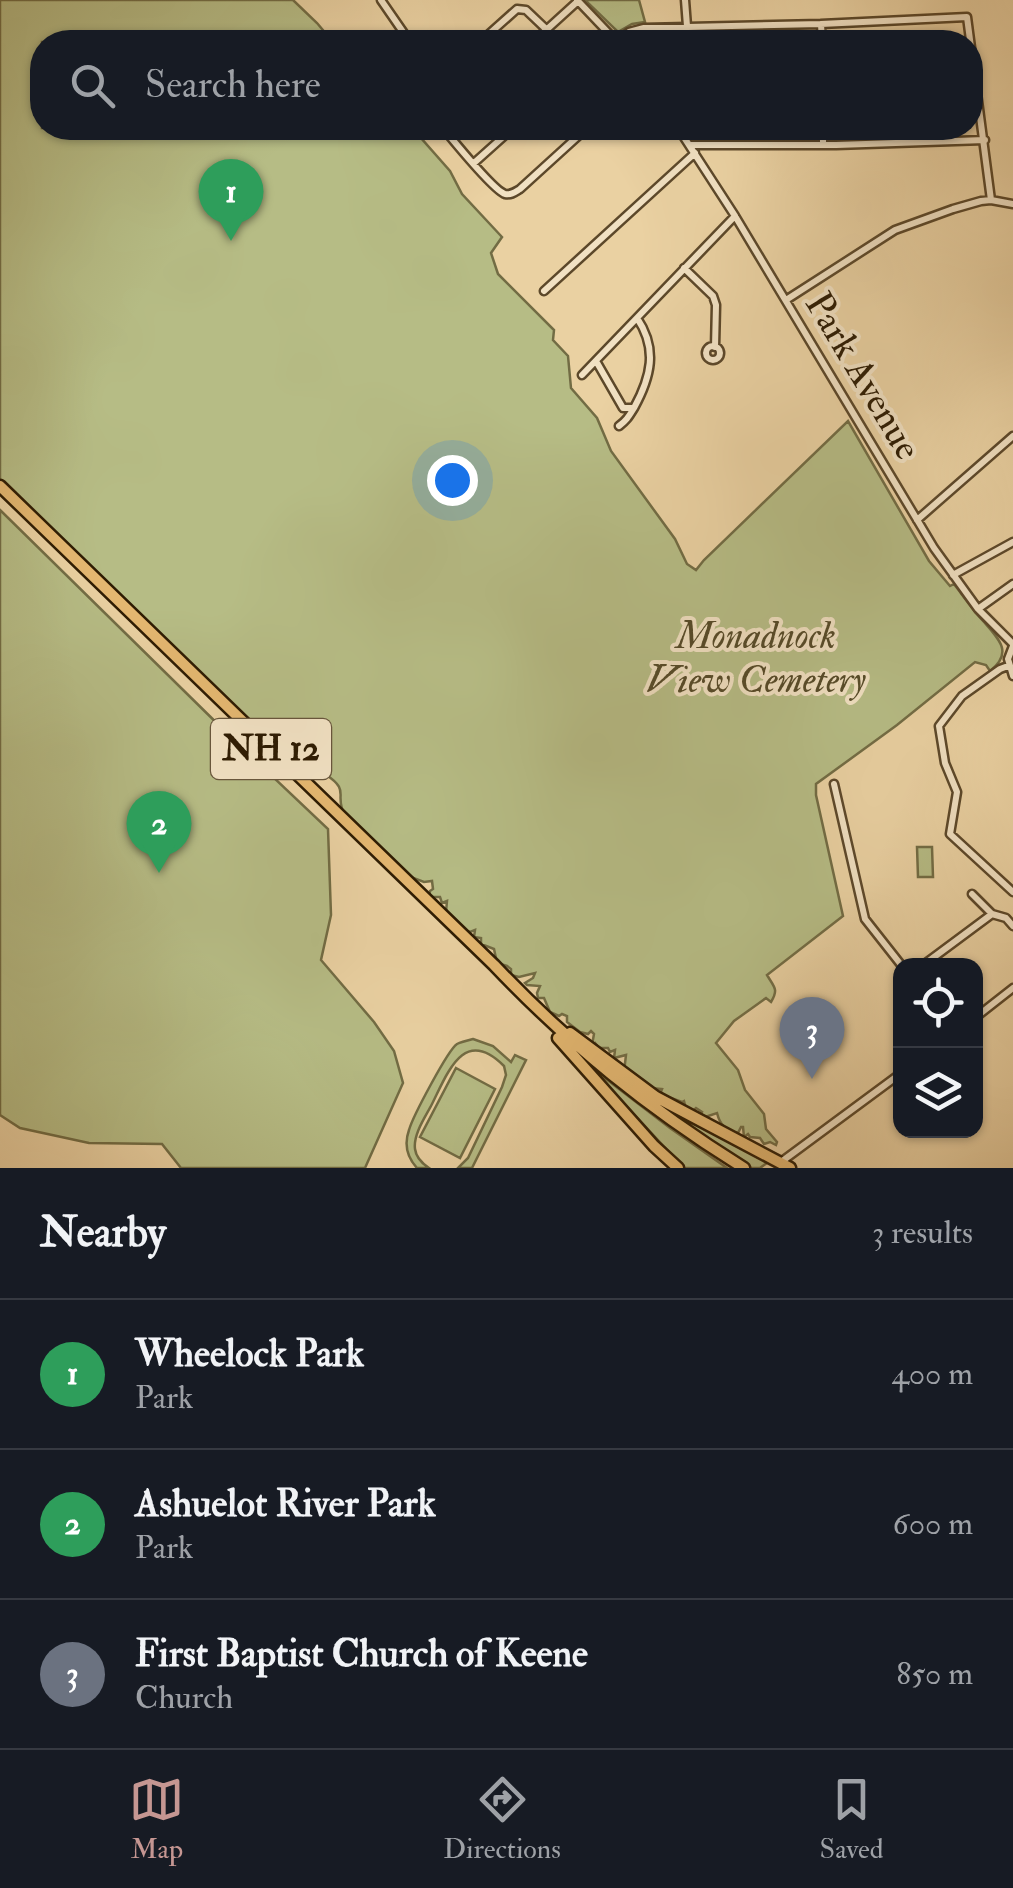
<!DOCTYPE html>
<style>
body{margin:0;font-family:"IM FELL Double Pica",serif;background:#242831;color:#f1f3f6}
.controls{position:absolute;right:30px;bottom:30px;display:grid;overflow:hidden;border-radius:20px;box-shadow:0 2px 8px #0004}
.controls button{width:90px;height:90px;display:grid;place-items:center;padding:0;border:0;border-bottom:2px solid #363941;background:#171b24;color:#f1f3f6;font:50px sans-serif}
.you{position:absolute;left:452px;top:480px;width:35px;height:35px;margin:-25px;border:8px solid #fff;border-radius:50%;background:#1a73e8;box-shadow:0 0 0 15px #1a73e833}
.badge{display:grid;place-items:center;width:65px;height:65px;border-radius:50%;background:#c59692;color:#fff;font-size:32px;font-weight:700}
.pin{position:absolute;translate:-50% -82px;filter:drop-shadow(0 2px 5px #0008)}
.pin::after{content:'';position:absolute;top:52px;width:35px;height:30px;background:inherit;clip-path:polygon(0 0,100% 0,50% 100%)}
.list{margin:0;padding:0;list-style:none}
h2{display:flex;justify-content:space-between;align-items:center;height:130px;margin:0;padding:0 40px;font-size:42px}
h2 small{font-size:32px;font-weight:400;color:#9ea1a6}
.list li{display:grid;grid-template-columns:65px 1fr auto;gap:30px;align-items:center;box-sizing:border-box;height:150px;padding:0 40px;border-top:2px solid #363941}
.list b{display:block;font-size:38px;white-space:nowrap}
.list p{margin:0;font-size:32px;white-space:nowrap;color:#9ea1a6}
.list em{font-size:32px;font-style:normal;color:#9ea1a6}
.icon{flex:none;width:55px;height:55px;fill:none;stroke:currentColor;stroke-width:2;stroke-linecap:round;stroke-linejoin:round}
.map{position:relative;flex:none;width:1013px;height:1168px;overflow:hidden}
.search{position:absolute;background:#171b24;box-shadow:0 2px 8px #0004;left:30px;right:30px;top:30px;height:110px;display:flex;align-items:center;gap:25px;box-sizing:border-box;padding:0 35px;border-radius:40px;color:#9ea1a6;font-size:38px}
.sheet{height:580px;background:#171b24}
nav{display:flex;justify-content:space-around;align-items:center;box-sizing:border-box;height:140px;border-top:2px solid #363941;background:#171b24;font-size:28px;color:#9ea1a6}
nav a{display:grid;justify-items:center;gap:5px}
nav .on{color:#c59692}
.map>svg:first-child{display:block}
.green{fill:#b6bc85;stroke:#726c44;stroke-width:2.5}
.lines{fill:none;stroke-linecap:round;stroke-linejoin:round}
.minor-casing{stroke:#5c482a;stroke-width:11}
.highway-casing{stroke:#2d1b02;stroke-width:15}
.minor{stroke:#f1e1c3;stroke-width:6}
.highway{stroke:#e5b871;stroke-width:10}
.labels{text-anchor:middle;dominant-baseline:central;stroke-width:8;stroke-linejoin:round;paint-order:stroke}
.shield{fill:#f1e1c3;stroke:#68563c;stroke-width:2.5}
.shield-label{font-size:35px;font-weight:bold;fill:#2d1b02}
.street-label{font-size:38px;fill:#2d1b02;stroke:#f1e1c3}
.park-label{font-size:38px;font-style:italic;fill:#564b29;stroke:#f1e1c3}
</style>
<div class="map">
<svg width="1013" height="1168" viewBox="0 0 1013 1168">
<rect width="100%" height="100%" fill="#ead1a2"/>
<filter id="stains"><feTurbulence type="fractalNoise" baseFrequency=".002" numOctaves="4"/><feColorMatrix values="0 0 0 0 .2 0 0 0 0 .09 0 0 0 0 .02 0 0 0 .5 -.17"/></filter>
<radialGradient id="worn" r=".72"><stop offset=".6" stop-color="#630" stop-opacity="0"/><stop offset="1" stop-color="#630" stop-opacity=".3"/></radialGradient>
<path class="green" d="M0,0H293L317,23L333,42H42V128H408L420,137L450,171L462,194L502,237L491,253L498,274L554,330L553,340L568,356L571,388L597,418L611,451L675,539L687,564L696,570L704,560L848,421L929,561L950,586L954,584C964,597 973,610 984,622C1000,640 1013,653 990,671L986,665L975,662L897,725L816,784V795L843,916L767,975C774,987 779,989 771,1002L766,998L734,1021L716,1043L738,1070L745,1090L764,1114L766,1129L777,1142L776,1145L770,1142L764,1144L760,1138L750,1137L748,1134L744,1137L743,1127H741L738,1133C726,1131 720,1125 717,1113L702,1118L700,1116L702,1112L696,1108L693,1111L686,1109L684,1101L682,1102L660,1094L662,1089L651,1088L624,1072L626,1055L614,1058L615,1050L610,1052L608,1048H599L595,1043L592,1045L594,1034L591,1031L588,1034L580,1032L567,1022V1016L562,1014L559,1016L550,1012L544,998H538L537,993L540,986L527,985L525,983L533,978L535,973L519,977L511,975V969L507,966L497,963L494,949L481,944V938L474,937L475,930L470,932L459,928L446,912L447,901L442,903L440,897H429L430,891L433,889L432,881L424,882L408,876L345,816C333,793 352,792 325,774L314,778L306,776L0,479Z
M585,0H639L645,22L632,24L618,32Z
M0,510L234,740L328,829L331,915L321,960L374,1022L394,1051L403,1083L365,1168H181L162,1144L89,1143L20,1128L0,1115Z
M917,847H932L933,877H918Z
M473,1039L493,1046L511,1062L515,1055L526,1060L472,1168H458L468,1158L502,1087L506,1075L504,1066C464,1026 448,1072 432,1104C426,1116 413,1134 415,1149C416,1157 423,1164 429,1168H417C407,1157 404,1144 409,1130C413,1116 448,1050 457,1044C461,1042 469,1040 473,1039Z
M589,1066L670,1128L727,1168H684Z
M456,1068L495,1089L460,1158L420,1137Z
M636,1088L771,1160L760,1168H751L694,1131Z"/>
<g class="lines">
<g class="minor-casing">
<path id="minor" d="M381,0L410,42
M577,0L617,42
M685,0L687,26
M821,24L822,42
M480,42L517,9L526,10L547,30
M533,42L578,1
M617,42L629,32L644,28L821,24L967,17L991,200
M443,128C453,140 493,190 505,194C512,195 515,192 520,189L587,128
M678,128L735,216L934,548L978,609L1013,644
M823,128V145
M691,145H836L985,140
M474,163L513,128
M684,268L713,296L716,305L715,347
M544,291L695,153
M786,300L895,230L953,209L981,201L991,200L1013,204
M706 353a7 7 0 1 1 14 0a7 7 0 1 1-14 0Z
M596,361L623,408H632
M582,375L735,216
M619,426C627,420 629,416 634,408C651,377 658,349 637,318
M917,520L1013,436
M953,575L1013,542
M978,609L1013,584
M1013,646L1008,659L1013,676
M1008,666L1000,669L962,696L939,726L945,763L957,792L950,834L1013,892
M834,784L865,919L902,966
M972,894L992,914L1006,918L1013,926
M922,966L992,914
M976,1017L1013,988
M781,1162L900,1074"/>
</g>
<g class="highway-casing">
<path id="highway" d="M0,486L494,965C571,1046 649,1109 744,1168
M570,1033L656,1097L790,1168
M558,1038L654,1146L678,1168"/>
</g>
<use href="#minor" class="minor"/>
<use href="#highway" class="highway"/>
</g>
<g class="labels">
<rect class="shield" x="211" y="719" width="120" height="60" rx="8"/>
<g class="shield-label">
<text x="271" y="749">NH 12</text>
</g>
<g class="street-label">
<text transform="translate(863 376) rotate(59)">Park Avenue</text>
</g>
<g class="park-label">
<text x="756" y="636">Monadnock<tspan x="756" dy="44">View Cemetery</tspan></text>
</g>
</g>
<rect width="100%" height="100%" filter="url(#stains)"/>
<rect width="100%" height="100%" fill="url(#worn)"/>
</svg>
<div class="controls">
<button><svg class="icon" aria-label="locate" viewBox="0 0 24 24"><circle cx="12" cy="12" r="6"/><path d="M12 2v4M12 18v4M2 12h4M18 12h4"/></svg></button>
<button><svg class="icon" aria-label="layers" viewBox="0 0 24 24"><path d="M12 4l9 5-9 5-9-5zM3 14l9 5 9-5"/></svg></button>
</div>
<div class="you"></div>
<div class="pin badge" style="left:231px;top:241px;background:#2e9e5b">1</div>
<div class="pin badge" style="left:159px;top:873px;background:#2e9e5b">2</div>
<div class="pin badge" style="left:812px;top:1079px;background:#6b7280">3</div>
<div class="search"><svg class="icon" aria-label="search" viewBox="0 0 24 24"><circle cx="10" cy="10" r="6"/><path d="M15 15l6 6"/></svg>Search here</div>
</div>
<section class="sheet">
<h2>Nearby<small>3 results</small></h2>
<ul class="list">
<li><span class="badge" style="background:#2e9e5b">1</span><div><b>Wheelock Park</b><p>Park</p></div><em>400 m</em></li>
<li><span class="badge" style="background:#2e9e5b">2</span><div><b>Ashuelot River Park</b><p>Park</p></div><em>600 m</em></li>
<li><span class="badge" style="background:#6b7280">3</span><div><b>First Baptist Church of Keene</b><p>Church</p></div><em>850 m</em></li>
</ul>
</section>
<nav>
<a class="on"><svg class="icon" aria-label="map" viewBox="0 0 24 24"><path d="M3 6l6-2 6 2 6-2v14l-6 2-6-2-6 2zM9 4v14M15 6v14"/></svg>Map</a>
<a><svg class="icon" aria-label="directions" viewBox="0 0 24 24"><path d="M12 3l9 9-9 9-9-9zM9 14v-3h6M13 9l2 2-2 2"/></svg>Directions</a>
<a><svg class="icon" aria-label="saved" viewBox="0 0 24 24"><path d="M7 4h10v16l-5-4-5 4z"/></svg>Saved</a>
</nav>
